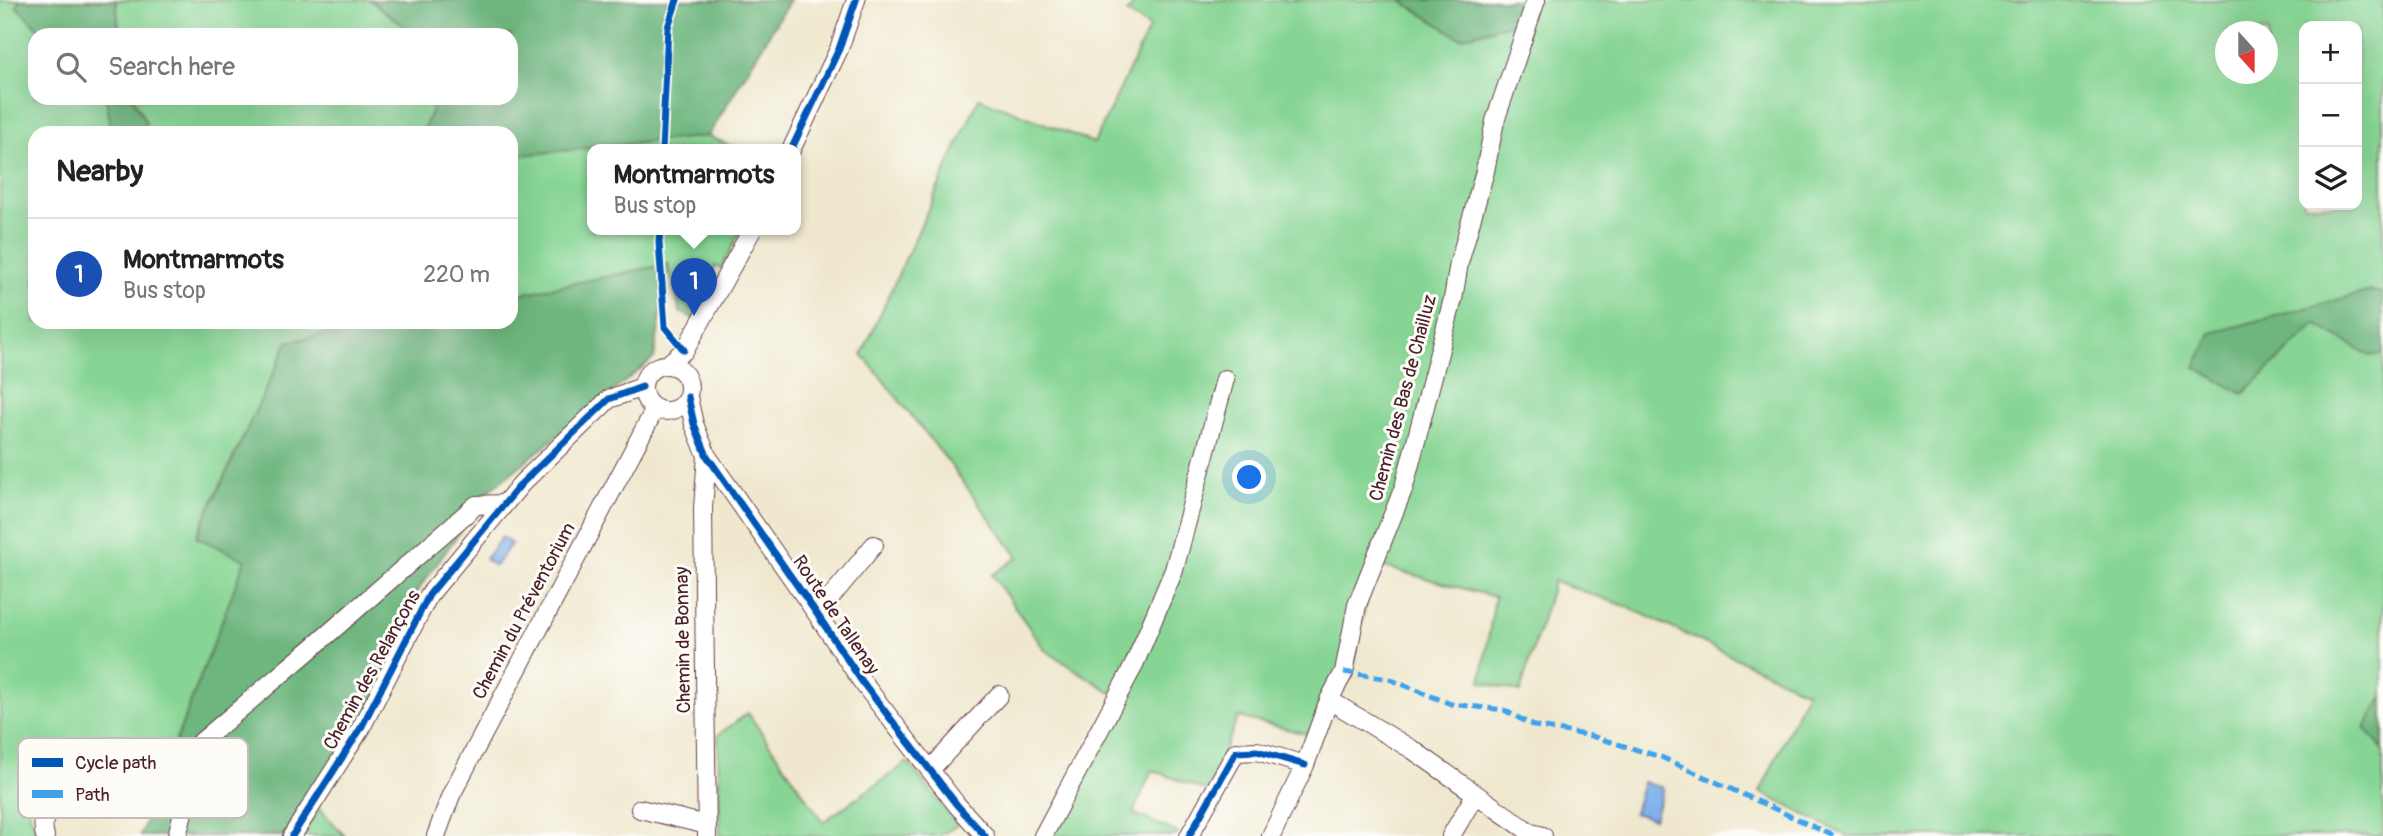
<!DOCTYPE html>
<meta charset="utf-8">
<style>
body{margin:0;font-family:Pangolin,sans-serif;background:#f2f2f2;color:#222}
.controls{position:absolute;right:21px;top:21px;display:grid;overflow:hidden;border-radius:14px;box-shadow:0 7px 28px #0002}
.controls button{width:63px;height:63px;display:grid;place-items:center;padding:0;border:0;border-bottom:2px solid #e0e0e0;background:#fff;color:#222;font:35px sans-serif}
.compass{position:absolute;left:2215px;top:21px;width:63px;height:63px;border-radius:50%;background:#fff;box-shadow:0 7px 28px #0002;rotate:159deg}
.you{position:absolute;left:1250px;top:478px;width:24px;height:24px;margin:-18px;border:5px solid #fff;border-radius:50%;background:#1a73e8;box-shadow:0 0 0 10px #1a73e833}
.badge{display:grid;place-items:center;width:46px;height:46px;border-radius:50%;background:#0b8043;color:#fff;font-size:23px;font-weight:700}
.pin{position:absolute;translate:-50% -58px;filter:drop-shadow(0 2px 4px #0008)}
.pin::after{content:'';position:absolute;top:37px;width:24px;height:21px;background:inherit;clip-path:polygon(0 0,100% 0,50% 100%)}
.popup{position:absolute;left:587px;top:144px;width:214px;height:91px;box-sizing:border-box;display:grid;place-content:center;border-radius:14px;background:#fff;filter:drop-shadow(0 2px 5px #0005);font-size:23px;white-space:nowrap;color:#767676}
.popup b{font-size:26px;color:#222}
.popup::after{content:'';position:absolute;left:50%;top:100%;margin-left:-14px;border:14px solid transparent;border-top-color:#fff}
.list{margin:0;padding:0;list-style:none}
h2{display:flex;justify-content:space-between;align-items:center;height:91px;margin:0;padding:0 28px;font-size:30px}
h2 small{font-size:23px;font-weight:400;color:#767676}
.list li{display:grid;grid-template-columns:46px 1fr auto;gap:21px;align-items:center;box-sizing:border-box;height:112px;padding:0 28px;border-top:2px solid #e0e0e0}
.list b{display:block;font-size:26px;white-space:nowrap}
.list p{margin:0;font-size:23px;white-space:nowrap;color:#767676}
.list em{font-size:23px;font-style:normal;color:#767676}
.icon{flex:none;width:38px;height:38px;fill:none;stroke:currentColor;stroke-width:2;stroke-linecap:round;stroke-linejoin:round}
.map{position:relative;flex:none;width:2383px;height:836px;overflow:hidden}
.search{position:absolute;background:#fff;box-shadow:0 7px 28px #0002;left:28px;top:28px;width:490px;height:77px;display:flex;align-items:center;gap:18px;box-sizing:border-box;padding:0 24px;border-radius:21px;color:#767676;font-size:26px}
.panel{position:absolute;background:#fff;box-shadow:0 7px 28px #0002;left:28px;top:126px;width:490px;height:203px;border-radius:21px}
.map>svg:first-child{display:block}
.green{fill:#87d594;stroke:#687a60;stroke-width:2;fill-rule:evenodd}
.forest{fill:#6db67e;stroke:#5c6a54;stroke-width:2}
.water{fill:#81b2ec;stroke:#66688c;stroke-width:2}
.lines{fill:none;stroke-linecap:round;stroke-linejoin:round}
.minor-casing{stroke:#633d43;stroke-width:20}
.minor{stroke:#fff;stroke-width:18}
.quiet{stroke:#40a2eb;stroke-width:5;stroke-dasharray:10 5;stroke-linecap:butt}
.cycleway-casing{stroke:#fdfcf7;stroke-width:11}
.cycleway{stroke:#0057b8;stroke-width:7}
.labels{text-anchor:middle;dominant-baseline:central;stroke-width:6;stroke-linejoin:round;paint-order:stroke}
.street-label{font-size:19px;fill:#4a1f2b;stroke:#fdfcf7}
.key{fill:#fdfcf7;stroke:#c7baba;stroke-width:2}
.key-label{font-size:19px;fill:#4a1f2b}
</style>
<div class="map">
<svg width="2383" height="836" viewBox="0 0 2383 836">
<rect width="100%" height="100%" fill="#fdfcf7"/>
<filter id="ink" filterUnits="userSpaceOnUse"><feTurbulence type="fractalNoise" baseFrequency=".0143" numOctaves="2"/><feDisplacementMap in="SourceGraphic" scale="14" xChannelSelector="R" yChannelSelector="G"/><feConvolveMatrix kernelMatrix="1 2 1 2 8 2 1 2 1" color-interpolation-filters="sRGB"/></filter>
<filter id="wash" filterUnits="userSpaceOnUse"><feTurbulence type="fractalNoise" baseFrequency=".00686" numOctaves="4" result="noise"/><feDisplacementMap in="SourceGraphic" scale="28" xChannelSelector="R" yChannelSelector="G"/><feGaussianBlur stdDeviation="1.57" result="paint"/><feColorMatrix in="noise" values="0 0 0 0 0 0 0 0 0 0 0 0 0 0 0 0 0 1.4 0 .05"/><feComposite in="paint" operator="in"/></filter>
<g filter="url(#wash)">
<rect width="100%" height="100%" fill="#efe8ce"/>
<path class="green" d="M0,0H19L17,7L45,35H35V98H106L110,121L106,133H35V322H384L288,342L197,537L246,560L157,789L56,745L24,794L37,836H0Z
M116,0H370L416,35H120Z
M1137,0H1400L1461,38L1522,20L1526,0H2383V836H1846L1760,792L1807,692L1628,607L1554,581L1520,692L1481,682L1495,597L1373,564L1352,677L1307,734L1238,717L1207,791L1152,770L1133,813L1178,833L1176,836H1050L1123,700L1045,650L992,575L1018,557L947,460L862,354L979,98L1094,143L1150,27L1127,13ZM2304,26H2357V205H2304ZM2226,32H2268V74H2226Z
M133,98H437L422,133H142L146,123Z
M708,136L740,150H592V230H741L721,269L716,266L706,284L710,286L695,319L680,312L668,264L511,296V156Z
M748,713L823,822L908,762L957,825L939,836H720L718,735Z
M320,809L345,836H302Z"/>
<path class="forest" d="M19,0H116L119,35H45L17,7Z
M370,0H790L708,136L511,156V133H422L437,98H511V35H416Z
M1400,0H1526L1522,20L1460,38Z
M106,98H133L146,123L142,133H106L110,121Z
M669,264L654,358L490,490L400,615L372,727L294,836H140L245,560L196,537L288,342L384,322H511V296Z
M2371,291L2383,293V354L2370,356L2316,324L2243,394L2195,367L2211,333Z
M2383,697V750L2365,728Z"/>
<path class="water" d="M502,537L511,544L495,566L485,559Z
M1643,782L1663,788L1654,819L1634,813Z"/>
</g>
<g filter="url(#ink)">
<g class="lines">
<g class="minor-casing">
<path id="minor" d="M791,150L839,49L856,0
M668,364L685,350L752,230
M643 388a23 23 0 1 1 46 0a23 23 0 1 1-46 0Z
M688,397L694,424L707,456L817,614L863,683L957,805L985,836
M817,614L874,545
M1329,700L1413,750L1531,833L1543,836
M930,770L999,695
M640,809L707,825
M45,836C39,816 52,792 62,775L149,805
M177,836L201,742L312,648L476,505L502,504
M292,836L361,728L429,595L522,483L609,399L642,387
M436,836L451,795L655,409
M707,836L703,508L707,456
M1043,836L1133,667L1174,570L1225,379
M1189,836L1236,752L1257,751L1305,765
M1271,836L1305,765L1329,700L1344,672L1357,605L1404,487L1453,299L1459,263L1485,171L1495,121L1536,0
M1451,836L1475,795"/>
</g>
<use href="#minor" class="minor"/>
<path class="quiet" d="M1344,672L1389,679L1451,704L1504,710L1534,726L1591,736L1661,757L1834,836"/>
<g class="cycleway-casing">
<path id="cycleway" d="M662,150L668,27L677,0
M791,150L839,49L856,0
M660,230L659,242L665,327L684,350
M688,397L694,424L707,456L817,614L863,683L957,805L985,836
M292,836L361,728L429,595L522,483L609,399L642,387
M1189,836L1236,752L1257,751L1305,765"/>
</g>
<use href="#cycleway" class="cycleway"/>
</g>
</g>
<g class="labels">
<g class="street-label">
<text transform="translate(1403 398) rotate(-75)">Chemin des Bas de Chailluz</text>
<text transform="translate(524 611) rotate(-62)">Chemin du Préventorium</text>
<text transform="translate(836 615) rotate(56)">Route de Tallenay</text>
<text transform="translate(683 640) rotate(-91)">Chemin de Bonnay</text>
<text transform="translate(372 670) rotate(-61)">Chemin des Relançons</text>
</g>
</g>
<rect x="18" y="738" width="230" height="80" rx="10" class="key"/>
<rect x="32" y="758" width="31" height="9" fill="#0057b8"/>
<rect x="32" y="790" width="31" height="8" fill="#40a2eb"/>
<g class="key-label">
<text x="75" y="769">Cycle path</text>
<text x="75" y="801">Path</text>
</g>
</svg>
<div class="controls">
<button>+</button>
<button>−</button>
<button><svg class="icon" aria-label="layers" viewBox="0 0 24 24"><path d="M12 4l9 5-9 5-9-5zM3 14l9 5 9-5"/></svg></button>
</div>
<svg class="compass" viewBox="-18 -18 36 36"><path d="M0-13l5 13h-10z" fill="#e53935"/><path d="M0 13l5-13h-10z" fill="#767676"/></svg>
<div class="you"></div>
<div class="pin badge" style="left:694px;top:316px;background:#1a4fb4">1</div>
<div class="popup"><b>Montmarmots</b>Bus stop</div>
<div class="search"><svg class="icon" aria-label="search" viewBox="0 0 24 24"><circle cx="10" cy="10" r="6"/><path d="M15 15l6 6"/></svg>Search here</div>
<section class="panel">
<h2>Nearby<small></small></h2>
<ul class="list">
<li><span class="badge" style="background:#1a4fb4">1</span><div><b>Montmarmots</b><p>Bus stop</p></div><em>220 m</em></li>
</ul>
</section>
</div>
